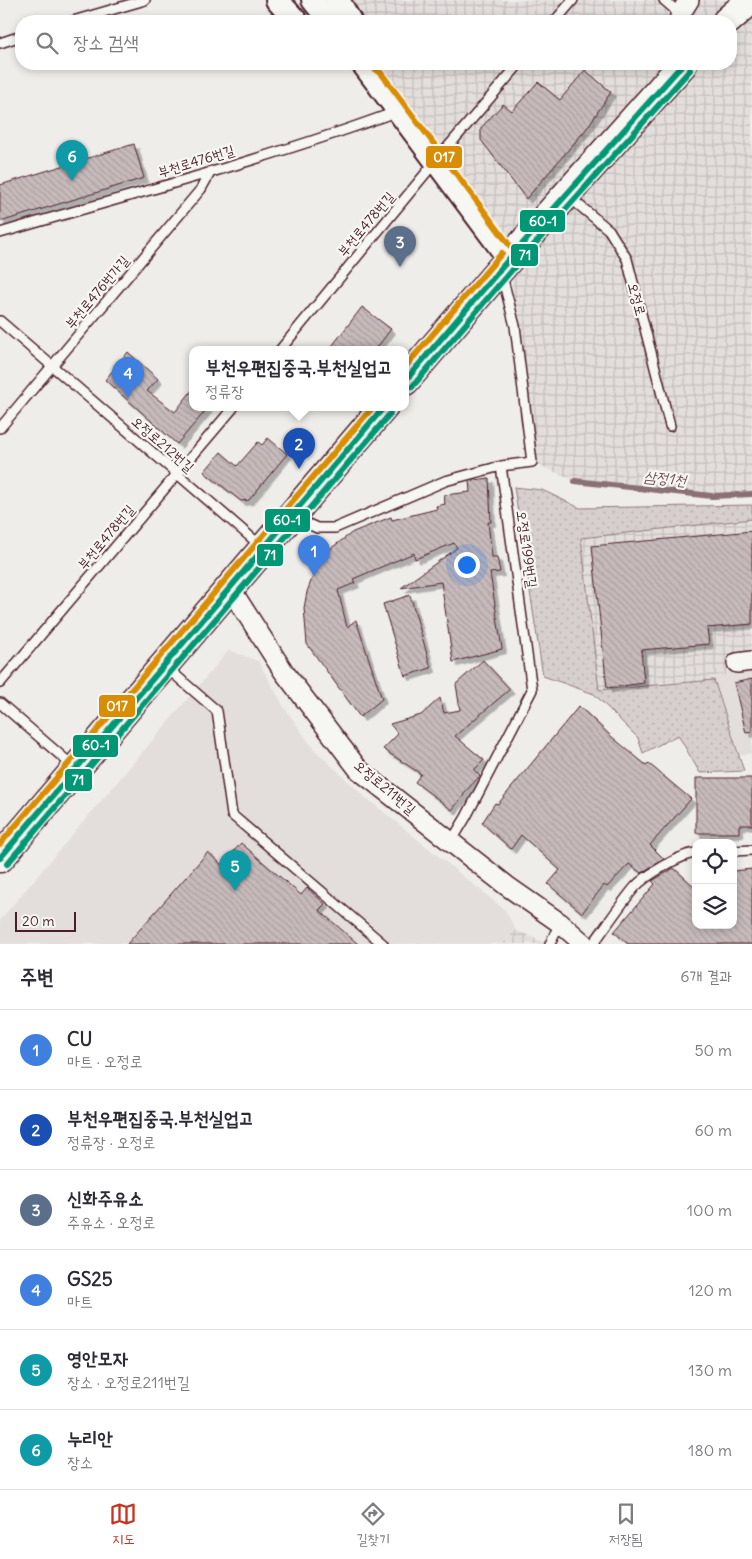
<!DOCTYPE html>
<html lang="ko">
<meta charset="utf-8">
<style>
body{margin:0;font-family:Delius,"Poor Story",sans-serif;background:#f7f7f7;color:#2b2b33}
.controls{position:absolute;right:15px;bottom:15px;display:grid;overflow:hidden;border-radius:10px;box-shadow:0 2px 8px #0003}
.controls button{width:45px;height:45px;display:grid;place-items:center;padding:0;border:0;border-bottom:1px solid #e1e1e2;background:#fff;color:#2b2b33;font:25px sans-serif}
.scale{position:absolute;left:15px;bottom:12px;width:61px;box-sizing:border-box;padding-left:5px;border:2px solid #4a1f2b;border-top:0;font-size:14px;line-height:18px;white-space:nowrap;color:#4a1f2b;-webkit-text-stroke:4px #f6f6f2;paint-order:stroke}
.you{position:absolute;left:466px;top:564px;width:18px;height:18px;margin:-12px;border:4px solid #fff;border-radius:50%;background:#1a73e8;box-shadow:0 0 0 8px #1a73e833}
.badge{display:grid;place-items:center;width:32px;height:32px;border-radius:50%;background:#c8321e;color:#fff;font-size:16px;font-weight:700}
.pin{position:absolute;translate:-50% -41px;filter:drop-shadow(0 1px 2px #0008)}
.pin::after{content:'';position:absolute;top:26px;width:18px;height:15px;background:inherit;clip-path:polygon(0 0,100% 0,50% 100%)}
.popup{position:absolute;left:189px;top:346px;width:220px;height:65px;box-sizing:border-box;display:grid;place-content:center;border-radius:10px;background:#fff;filter:drop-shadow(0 1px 4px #0005);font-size:16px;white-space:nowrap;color:#7c7c81}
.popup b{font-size:19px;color:#2b2b33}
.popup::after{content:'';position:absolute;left:50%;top:100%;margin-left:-10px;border:10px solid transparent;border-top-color:#fff}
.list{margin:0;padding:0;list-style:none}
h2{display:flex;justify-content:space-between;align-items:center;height:65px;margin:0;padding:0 20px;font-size:21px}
h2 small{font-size:16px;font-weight:400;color:#7c7c81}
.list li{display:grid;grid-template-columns:32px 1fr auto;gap:15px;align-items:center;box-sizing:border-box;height:80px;padding:0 20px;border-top:1px solid #e1e1e2}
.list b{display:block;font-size:19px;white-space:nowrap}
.list p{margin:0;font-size:16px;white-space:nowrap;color:#7c7c81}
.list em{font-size:16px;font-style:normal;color:#7c7c81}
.icon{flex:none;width:28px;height:28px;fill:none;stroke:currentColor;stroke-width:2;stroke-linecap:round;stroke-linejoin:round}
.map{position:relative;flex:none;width:752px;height:944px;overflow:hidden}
.search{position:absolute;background:#fff;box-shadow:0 2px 8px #0003;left:15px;right:15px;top:15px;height:55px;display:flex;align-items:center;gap:12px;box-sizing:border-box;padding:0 18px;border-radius:20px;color:#7c7c81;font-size:19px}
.sheet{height:545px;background:#fff}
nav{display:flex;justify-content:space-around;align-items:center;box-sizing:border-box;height:70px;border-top:1px solid #e1e1e2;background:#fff;font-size:14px;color:#7c7c81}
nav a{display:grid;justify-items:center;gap:2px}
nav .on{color:#c8321e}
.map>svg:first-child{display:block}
.built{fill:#e3dedc}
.industrial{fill:url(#industrial-grid)}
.grass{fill:url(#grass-dots);stroke:#90777c}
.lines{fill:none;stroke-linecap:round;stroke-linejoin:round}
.stream{stroke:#8a6f74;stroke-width:6}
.building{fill:url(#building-back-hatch);stroke:#4a1f2b;filter:url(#shadow)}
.service-casing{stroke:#4a1f2b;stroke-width:12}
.minor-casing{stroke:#4a1f2b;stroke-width:22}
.tertiary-casing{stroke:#4a1f2b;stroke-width:26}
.primary-casing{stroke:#4a1f2b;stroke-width:31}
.service{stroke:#f6f6f2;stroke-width:9}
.minor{stroke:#f6f6f2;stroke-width:19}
.tertiary{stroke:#f6f6f2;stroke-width:22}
.primary{stroke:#f6f6f2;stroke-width:28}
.bus-1-casing{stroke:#f6f6f2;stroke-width:10}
.bus-2-casing{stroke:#f6f6f2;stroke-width:10}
.bus-3-casing{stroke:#f6f6f2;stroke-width:10}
.bus-1{stroke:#009775;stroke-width:6}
.bus-2{stroke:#009775;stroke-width:6}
.bus-3{stroke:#d98d06;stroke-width:6}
.labels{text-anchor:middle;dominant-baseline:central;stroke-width:4.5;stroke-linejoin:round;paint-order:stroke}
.street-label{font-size:14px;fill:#4a1f2b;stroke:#f6f6f2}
.water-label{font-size:15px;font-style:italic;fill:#6f4e56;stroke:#f6f6f2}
.line-badge{stroke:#f6f6f2;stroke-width:2}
.badge-label{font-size:14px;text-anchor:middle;font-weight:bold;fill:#fff}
</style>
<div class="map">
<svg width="752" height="944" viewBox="0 0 752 944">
<defs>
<pattern id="industrial-grid" width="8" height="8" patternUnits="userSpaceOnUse" patternTransform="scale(1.25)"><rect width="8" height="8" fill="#e3dedc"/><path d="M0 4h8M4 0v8" fill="none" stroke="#c4bebd"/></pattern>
<pattern id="grass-dots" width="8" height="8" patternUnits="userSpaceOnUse" patternTransform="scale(1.25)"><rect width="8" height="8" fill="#d7cfce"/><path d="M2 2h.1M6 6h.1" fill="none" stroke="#bab1b1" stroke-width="1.8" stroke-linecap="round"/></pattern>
<pattern id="building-back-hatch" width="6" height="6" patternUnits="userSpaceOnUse" patternTransform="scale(1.25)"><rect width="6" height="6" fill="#c6babb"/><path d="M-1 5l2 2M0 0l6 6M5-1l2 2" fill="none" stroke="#ac9fa1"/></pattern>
<filter id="shadow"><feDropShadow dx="4.5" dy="4.5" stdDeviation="0" flood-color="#0004"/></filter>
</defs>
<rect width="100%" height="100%" fill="#efedea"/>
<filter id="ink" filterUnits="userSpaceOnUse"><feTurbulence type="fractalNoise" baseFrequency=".02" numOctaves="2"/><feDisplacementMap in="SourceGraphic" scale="10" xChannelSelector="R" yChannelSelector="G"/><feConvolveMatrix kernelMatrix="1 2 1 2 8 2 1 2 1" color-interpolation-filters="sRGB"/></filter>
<g filter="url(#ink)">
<path class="built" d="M229,650L258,661L286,710L314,749L364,796L505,910L516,930L502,944H0V920Z
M752,672V753L740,756L713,676Z"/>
<path class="industrial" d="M334,0H752V494L712,496L575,481L532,462L509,259L367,64H731V21H345Z
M752,519V672L713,676L714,680L599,691L581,538Z
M516,930L548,944H502Z"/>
<path class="grass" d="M514,487L542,490L580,508L752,505V519L581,538L599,690L714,680L744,771L700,773L678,735L643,753L638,738L594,694L543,676Z"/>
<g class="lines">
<path class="stream" d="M575,481L712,496L752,494"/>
</g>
<path class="building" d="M585,70L611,92L587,128L526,199L481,140V128L503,104L512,111L538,82L560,100Z
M134,144L144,178L0,222V185Z
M362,307L391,329L375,350H329Z
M128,352L158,379L147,391L175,412L193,389V408H208L177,444L105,380Z
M268,438L287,454L249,500L241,501L204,472L221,452L237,466L258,442L262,445Z
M489,478L491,522H488L492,557H497L500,572L490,573L502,649L453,662L441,582L401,588L457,548L454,543L415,559L414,553L353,579L355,583L338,590L347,627L356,620L382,699L360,717L307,644L304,608L307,592L314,573L330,549L353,532L391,517L392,520L437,509L436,506L445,504L444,495L470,492L469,481Z
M752,531V624L707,628L709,644L641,650L644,683L607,688L592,546Z
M410,595L431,668L405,676L383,604Z
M483,660L510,689L455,736L484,760L474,770L480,776L463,794L464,795L452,810L415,782L421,774L383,749L398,734L390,724L421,715L440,698L444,713L460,710L456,684Z
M752,679V732L746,733L734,683Z
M579,706L612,737L646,765L648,763L691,799L650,845L664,859L641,873L629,864L607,887L604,885L582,913L548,884L560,870L521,835L511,849L482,823L495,803L498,804Z
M696,778H752V825H739V833H696Z
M241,843L301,895L307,888L325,904L319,910L358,944H127L208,852L222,865Z
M674,868L696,888V925H735L733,871L752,869V944H628L614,932L655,884L652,881Z"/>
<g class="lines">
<g class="service-casing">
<path id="service" d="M664,0L680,14
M73,21L145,0
M555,21L573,0
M0,43L21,36
M568,196L609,230L627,259L670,426
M0,233C132,194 269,159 398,111
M0,321L261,546
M280,350L435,162L519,64
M0,428L201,189L211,171
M293,517L317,528H335L445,481L501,466L532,462L515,326L502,276
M166,667L217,711L232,815L383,944
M0,683L233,408
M0,703L74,767
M451,842L466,817L532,690L501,466
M733,851L752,850
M550,944L560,923
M593,944C607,925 620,905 635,887C645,876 681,854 696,853"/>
</g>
<g class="minor-casing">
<path id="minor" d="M681,21L680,14L689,0
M230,588L284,672L359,770L507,886L560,923L584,944
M737,663L752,661"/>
</g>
<g class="tertiary-casing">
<path id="tertiary" d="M277,0L296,21
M313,0L330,21
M338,0L350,21
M363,64L509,259"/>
</g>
<g class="primary-casing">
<path id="primary" d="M727,21L751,0
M405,381L509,259L683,64
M0,858L383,408"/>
</g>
<use href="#service" class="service"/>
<use href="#minor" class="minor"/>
<use href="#tertiary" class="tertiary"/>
<use href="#primary" class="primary"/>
<g class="bus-1-casing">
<path id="bus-1" d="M405,381L509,259L683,64
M0,858L383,408"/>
</g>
<g class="bus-2-casing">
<path id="bus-2" d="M412,387L516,265L690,70
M7,864L390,414"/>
</g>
<g class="bus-3-casing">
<path id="bus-3" d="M368,64L381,73L516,254
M405,367L502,253
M0,844L372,408"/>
</g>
<use href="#bus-1" class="bus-1"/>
<use href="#bus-2" class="bus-2"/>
<use href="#bus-3" class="bus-3"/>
</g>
</g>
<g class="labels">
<g class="street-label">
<text transform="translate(196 161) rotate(-17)">부천로476번길</text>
<text transform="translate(366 224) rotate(-50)">부천로478번길</text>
<text transform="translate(97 292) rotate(-50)">부천로476번가길</text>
<text transform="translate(637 299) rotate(75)">오정로</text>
<text transform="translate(163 444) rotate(41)">오정로212번길</text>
<text transform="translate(106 537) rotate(-50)">부천로478번길</text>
<text transform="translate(527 549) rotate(82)">오정로199번길</text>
<text transform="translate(385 787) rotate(40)">오정로211번길</text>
</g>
<g class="water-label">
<text transform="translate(665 478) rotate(6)">삼정1천</text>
</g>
</g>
<g class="line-badge">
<rect x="425" y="145" width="38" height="24" rx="5" fill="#d98d06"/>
<rect x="519" y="209" width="47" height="24" rx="5" fill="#009775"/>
<rect x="510" y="243" width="29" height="24" rx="5" fill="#009775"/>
<rect x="264" y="508" width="47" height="25" rx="5" fill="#009775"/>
<rect x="256" y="543" width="28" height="24" rx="5" fill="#009775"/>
<rect x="98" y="694" width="38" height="24" rx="5" fill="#d98d06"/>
<rect x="72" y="734" width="47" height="24" rx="5" fill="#009775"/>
<rect x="64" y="768" width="29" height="24" rx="5" fill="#009775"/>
</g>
<g class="badge-label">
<text x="444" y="162">017</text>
<text x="543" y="226">60-1</text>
<text x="525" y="260">71</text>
<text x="287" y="525">60-1</text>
<text x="270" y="560">71</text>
<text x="117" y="711">017</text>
<text x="96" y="750">60-1</text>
<text x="78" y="785">71</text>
</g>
</svg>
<div class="controls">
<button><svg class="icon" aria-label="locate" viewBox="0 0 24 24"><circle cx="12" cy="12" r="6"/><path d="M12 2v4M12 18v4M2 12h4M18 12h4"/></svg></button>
<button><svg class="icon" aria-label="layers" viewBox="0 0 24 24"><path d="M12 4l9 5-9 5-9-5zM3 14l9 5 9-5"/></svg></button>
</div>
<div class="scale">20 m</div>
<div class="you"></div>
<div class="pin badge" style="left:314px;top:576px;background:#3f7fe0">1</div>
<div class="pin badge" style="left:299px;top:469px;background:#1a4fb4">2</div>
<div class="popup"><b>부천우편집중국.부천실업고</b>정류장</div>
<div class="pin badge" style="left:400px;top:267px;background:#5c6f8a">3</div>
<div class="pin badge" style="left:128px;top:398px;background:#3f7fe0">4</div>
<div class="pin badge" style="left:235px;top:891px;background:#0f9aa8">5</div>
<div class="pin badge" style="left:72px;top:181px;background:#0f9aa8">6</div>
<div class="search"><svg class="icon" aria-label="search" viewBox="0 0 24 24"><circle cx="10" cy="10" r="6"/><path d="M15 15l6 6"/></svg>장소 검색</div>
</div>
<section class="sheet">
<h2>주변<small>6개 결과</small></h2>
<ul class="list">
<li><span class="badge" style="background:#3f7fe0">1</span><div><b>CU</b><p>마트 · 오정로</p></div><em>50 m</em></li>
<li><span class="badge" style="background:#1a4fb4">2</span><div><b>부천우편집중국.부천실업고</b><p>정류장 · 오정로</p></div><em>60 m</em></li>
<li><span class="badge" style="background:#5c6f8a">3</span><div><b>신화주유소</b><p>주유소 · 오정로</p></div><em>100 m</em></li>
<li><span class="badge" style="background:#3f7fe0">4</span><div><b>GS25</b><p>마트</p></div><em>120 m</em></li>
<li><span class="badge" style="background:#0f9aa8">5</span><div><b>영안모자</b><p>장소 · 오정로211번길</p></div><em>130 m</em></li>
<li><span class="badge" style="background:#0f9aa8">6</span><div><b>누리안</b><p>장소</p></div><em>180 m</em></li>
</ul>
</section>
<nav>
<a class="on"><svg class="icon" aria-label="map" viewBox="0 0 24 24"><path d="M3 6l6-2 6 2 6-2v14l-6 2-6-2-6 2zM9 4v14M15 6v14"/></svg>지도</a>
<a><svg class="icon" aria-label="directions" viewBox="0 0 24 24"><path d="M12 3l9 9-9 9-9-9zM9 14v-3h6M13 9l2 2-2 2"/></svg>길찾기</a>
<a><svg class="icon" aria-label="saved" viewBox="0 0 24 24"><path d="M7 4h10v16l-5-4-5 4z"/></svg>저장됨</a>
</nav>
